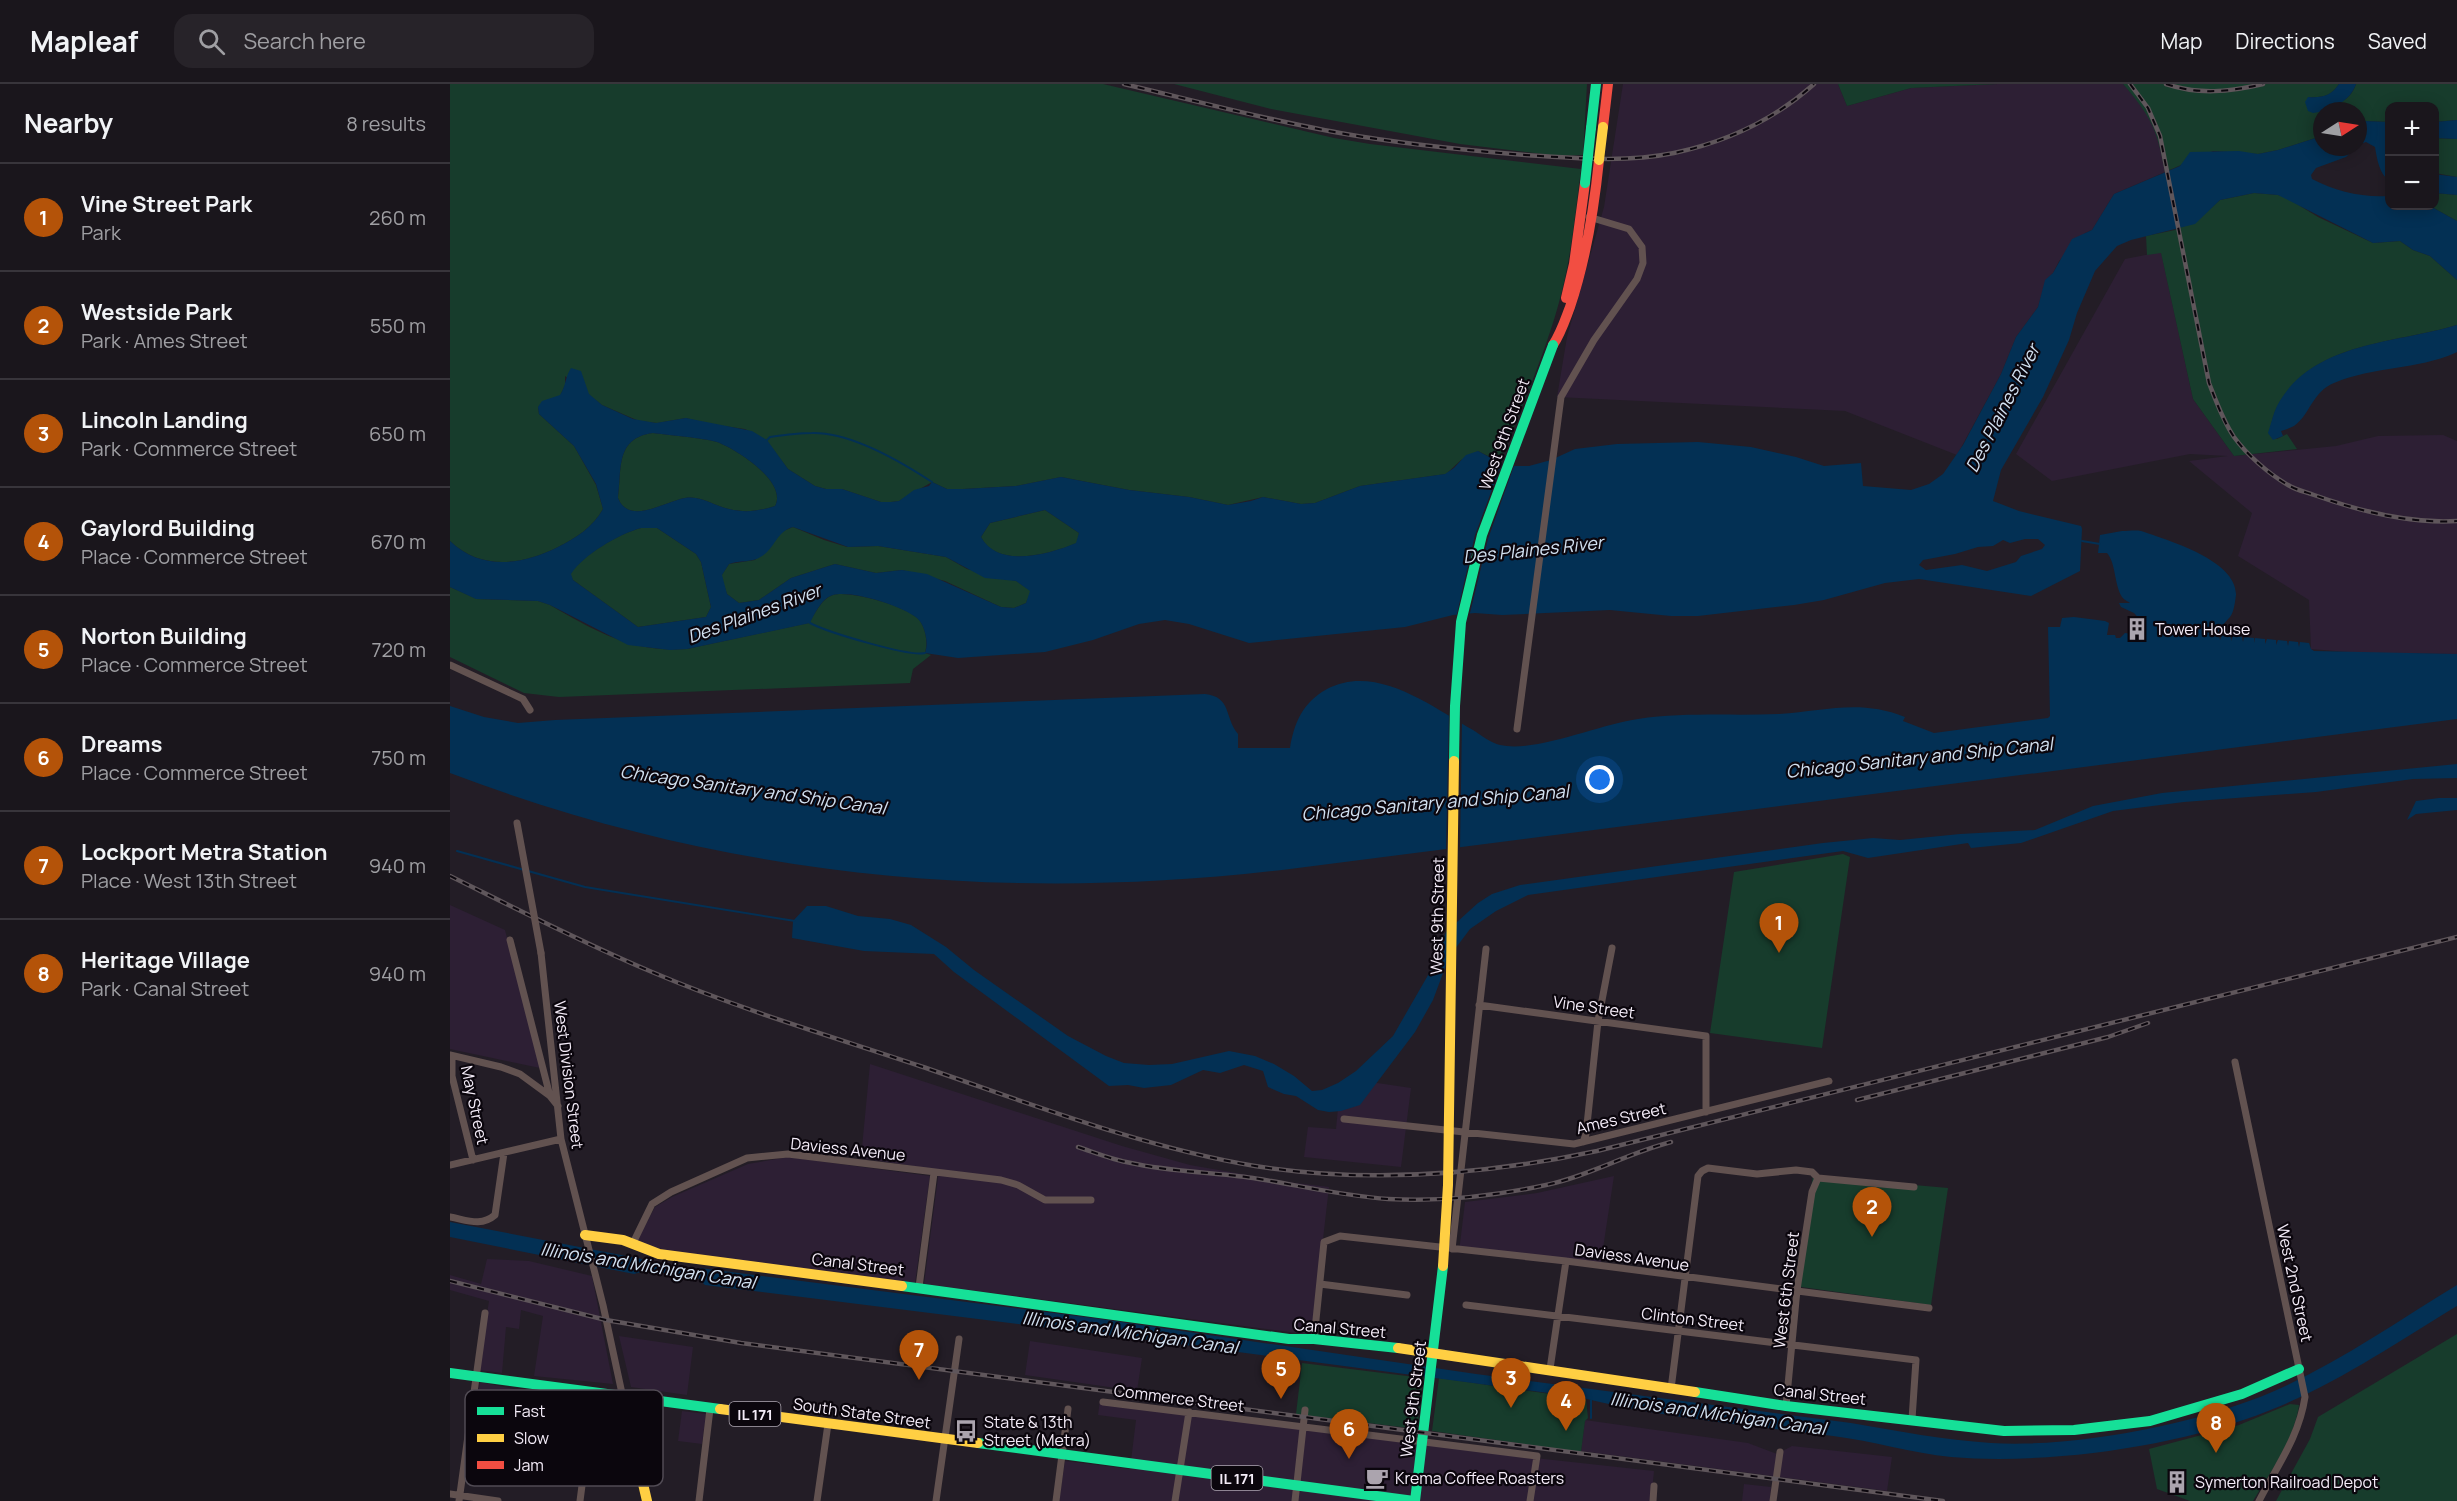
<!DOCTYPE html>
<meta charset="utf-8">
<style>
body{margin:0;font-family:Manrope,sans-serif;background:#272329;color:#f1f3f6}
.controls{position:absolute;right:18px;top:18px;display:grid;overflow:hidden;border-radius:12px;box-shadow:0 3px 15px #0003}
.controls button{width:54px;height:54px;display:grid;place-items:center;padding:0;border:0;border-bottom:2px solid #38353b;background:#1a161c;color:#f1f3f6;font:30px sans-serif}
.compass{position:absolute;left:1863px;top:18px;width:54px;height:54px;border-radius:50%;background:#1a161c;box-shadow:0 3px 15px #0003;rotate:78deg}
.you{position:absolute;left:1150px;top:696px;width:21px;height:21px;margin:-15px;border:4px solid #fff;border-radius:50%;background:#1a73e8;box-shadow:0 0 0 9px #1a73e833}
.badge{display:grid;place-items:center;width:39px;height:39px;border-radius:50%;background:#b45309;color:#fff;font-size:20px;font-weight:700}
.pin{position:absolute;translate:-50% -50px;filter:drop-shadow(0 2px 3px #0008)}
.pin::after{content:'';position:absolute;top:32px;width:21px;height:18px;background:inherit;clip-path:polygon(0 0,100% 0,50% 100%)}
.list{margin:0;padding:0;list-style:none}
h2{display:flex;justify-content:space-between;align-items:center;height:78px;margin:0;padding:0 24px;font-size:26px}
h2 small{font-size:20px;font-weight:400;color:#9f9fa3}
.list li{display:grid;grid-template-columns:39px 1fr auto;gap:18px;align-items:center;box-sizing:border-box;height:108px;padding:0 24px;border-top:2px solid #38353b}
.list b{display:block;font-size:22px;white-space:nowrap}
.list p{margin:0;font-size:20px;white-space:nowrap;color:#9f9fa3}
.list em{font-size:20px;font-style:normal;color:#9f9fa3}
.icon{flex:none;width:33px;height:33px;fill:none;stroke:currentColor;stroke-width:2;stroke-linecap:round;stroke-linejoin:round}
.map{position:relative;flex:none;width:2007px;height:1417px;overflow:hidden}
header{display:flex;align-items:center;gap:36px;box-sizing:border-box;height:84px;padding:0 30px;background:#1a161c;border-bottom:2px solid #38353b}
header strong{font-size:28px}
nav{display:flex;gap:33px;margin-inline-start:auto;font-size:21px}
.search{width:420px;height:54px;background:#272329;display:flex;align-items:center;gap:15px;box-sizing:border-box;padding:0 21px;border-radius:18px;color:#9f9fa3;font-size:22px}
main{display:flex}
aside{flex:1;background:#1a161c}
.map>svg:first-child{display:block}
.built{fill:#2d1f34}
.green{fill:#173c2c}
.water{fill:#033054;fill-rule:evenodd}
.pier{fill:#231d26}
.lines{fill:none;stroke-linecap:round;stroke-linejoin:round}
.stream{stroke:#033054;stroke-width:2}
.canal{stroke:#033054;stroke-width:7}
.street{stroke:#625250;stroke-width:7}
.fast{stroke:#16e098;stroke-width:10}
.slow{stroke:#ffcf43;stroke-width:10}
.jam{stroke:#f24e42;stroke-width:10}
.rail-casing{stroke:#5f565b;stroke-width:4.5}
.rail{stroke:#0b060d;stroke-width:2;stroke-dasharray:7;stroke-linecap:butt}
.street-bridge{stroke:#625250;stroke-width:7}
.fast-bridge{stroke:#16e098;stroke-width:10}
.slow-bridge{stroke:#ffcf43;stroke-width:10}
.labels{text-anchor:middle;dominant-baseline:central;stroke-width:4.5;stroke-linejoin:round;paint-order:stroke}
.shield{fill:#0b060d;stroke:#aea7b2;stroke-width:1.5}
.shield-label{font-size:15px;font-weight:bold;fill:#f4ecf8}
.street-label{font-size:16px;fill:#f4ecf8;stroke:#0b060d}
.poi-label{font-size:16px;fill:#f4ecf8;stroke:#0b060d;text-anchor:start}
.water-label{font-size:18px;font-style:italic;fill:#d2e1f1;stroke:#0b060d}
.key{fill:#0b060d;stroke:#514b54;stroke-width:1.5}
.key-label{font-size:16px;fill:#f4ecf8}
</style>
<header>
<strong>Mapleaf</strong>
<div class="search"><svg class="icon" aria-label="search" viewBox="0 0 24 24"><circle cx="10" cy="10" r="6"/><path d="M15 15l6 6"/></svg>Search here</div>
<nav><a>Map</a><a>Directions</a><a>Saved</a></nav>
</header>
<main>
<aside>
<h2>Nearby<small>8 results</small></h2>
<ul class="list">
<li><span class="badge">1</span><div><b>Vine Street Park</b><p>Park</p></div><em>260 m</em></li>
<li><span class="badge">2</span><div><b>Westside Park</b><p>Park · Ames Street</p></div><em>550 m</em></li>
<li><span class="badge">3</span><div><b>Lincoln Landing</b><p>Park · Commerce Street</p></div><em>650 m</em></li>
<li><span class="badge">4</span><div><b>Gaylord Building</b><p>Place · Commerce Street</p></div><em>670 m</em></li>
<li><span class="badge">5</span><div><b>Norton Building</b><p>Place · Commerce Street</p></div><em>720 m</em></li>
<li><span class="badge">6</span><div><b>Dreams</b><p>Place · Commerce Street</p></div><em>750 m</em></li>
<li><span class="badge">7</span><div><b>Lockport Metra Station</b><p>Place · West 13th Street</p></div><em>940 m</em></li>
<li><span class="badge">8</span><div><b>Heritage Village</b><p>Park · Canal Street</p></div><em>940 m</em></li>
</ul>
</aside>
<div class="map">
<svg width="2007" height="1417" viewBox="0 0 2007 1417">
<rect width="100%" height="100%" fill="#231d26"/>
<path class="built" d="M1173,0H1388L1397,22L1461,4L1547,0H1673L1696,26L1708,53L1715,88L1664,110L1642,146L1635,149L1609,177L1603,189L1596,196L1588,223L1566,253L1551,290L1507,371L1395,327L1107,313L1117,253L1154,123Z
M1711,168L1743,315L1784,372L1886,362L1928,352L1993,351L2007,357V570L1909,569L1861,565L1859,516L1788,472L1802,429L1739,377L1778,372L1740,370L1602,397L1566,370L1675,175Z
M0,821L55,846L90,984L0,965Z
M420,980L672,1062L740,1081L837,1098L879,1103L862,1251L474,1200L489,1086L411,1074Z
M914,997L961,1004L951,1083L854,1073L858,1043L886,1045L889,1014Z
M338,1073L480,1092L465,1199L227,1169L186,1159L205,1123L222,1113L298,1080Z
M1164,1092L1150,1184L1009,1168L1015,1118L1087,1109Z
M37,1175L79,1177L142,1192L163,1300L84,1292L93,1232L71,1226L69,1245L56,1243L52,1289L28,1286L39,1217L0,1206V1191L31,1200Z
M169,1252L243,1263L237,1311L181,1303Z
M580,1257L692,1274L687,1307L575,1291Z
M30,1298L74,1307L69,1342L24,1335Z
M650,1315L1085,1374L1204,1387L1201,1417H609L615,1377L680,1385L686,1336L648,1331Z
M232,1327L256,1330L252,1360L228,1357Z
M1135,1336L1298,1359L1327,1370L1342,1362L1442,1373L1437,1407L1131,1367Z
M1294,1400L1321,1403L1320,1417H1292Z"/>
<path class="green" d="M0,0H653L884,54L920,60L1131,85C1125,131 1121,177 1108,222C1093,275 1070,327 1050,378L1028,367L1011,376L996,390L910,402L865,419L851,420L813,413L778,421L739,413L679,406L611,393L566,402L513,405H497L482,398L449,417L441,418H431L392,405H376L365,402L338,385L316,356L295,345L259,340L236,334L207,339L189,337L152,321L115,292V301L110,312L94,317L88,323L89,330L124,362L146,401L153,425C143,443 126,454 108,463C73,481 31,487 0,457Z
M724,0H1137L1133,71L1110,72L1010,60L821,25Z
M1388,0H1547L1461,4L1397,22Z
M1673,0H1889C1881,12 1873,14 1858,13L1872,27V52L1828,66L1808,70L1763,67L1715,88C1707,45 1702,34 1673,0Z
M1906,0H2007V36L1985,38L1984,22H1940L1939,38L1914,37L1908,40V27H1872C1887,17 1899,20 1906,0Z
M1984,54L2007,55V93L1985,89Z
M1804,109L1828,111L1837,114L1868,133L1923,159L1950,157L1963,166L1980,172L2007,196V241C1945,260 1862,257 1827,323C1823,331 1821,341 1819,349L1827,355L1837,350L1847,365L1784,372L1743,315L1711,169L1697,171L1696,152L1725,146L1760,125L1770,116Z
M1985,109L2007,111V137L1980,122H1984Z
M203,349C218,351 253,354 267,358C286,365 338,398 325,422C310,427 295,429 279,425C264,422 251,411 235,414C216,417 179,442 168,414C172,385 165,354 203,349Z
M595,426L629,449L627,459C600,470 547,485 531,453L540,439Z
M343,443L374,456L397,463L428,462L496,473L517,485L566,497L581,507L576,519L564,524L551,523L495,497L452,486L426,489L385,480L341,494L309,516L289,519L277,510L271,492L279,480L305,476L331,448Z
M191,444H207L246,470L251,478L261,523L256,533L188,543L123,496L120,490C133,471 168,450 191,444Z
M0,503L27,515L88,517L100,521C145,547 182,569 237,565L359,539C365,530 372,514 383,511C400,506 460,523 470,537C476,546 478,559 475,569L481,571L463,585L460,599L109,613L74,609L0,573Z
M1393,770L1400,773L1372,964L1260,949L1284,788Z
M1363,1092L1498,1104L1481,1221L1344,1202Z
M2007,1250V1417H1826L1860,1355L1868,1333Z
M852,1279L973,1294L967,1345L846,1330Z
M989,1294L1136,1315L1138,1334L1135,1337L1131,1368L982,1347Z
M1840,1320L1849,1321C1844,1356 1821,1387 1803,1417H1740L1707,1405L1699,1365L1789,1341Z"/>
<path class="water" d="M1889,0H1906C1900,18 1881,26 1863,29L1858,27L1855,18L1858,13C1872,14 1881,12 1889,0Z
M2007,36V55L1985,54V38Z
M1914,37L1939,38V97C1929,89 1927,75 1925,63L1916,58L1908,61V40Z
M1872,52V63H1906L1896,73L1866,84L1861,91L1862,95C1885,107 1913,114 1939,112L1940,122H1980L2007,137V196L1980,172L1963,166L1950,157L1923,159L1828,111L1804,109L1770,116L1745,140L1681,156L1667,162L1645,187L1627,229L1619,256L1593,313L1551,386L1543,417L1569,427L1631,442L1632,445L1630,487L1581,512L1469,495L1435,499L1374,516L1344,521L1248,532H1221L1160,526L1052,531L1025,529L1003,531L955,543L799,559L739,540L715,536L689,540L643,556L595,568L508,574L475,569C479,559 475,541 467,534C452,522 402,506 383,511C372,514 365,529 360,539L237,565L220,566L178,561L100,521L88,517L26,515L0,503V457C31,487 72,481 108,463C126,454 143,443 153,425L146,400L124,362L89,330L88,323L92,317L110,311C116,302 115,293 121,284L131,287L139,310L152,321L183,335L206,339L236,334L302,347L317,356L338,385L365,402L376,405H392L431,418H441L449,417L464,406L479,402L482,398L497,405H513L566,402L611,393L679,406L739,413L778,421L801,417L813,413L851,420L865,419L910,402L995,390L1004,384L1016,371L1028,367L1056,382H1079L1101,376L1125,365L1167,360L1248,358L1301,363L1346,373L1374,382L1411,379L1413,402L1461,406L1479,400L1493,390L1513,361L1551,290L1566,253L1588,223L1595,196L1603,189L1622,155L1642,146L1664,110L1730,82L1740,68L1789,67L1808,70L1828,66ZM203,349C218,351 253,354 267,358C286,365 338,398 325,422C310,427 295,429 279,425C264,422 251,411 235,414C216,417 179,442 168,414C172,385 165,354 203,349ZM595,426L629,449L626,459C600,470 548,485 531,453L540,439ZM343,443L398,463L428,462L496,473L535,494L566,497L580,507L576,519L564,524L551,523L477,490L452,486L426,489L385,480L341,494L309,516L296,518L289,519L277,510L272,491L279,480C290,476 302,479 312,472C325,464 326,448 343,443ZM191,444H207L246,470L251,478L261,523L256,533L188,543L123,496L121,490C133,471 169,450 191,444ZM1575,455H1588L1595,461L1592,465L1571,472L1566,478L1537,487L1512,481L1476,486L1469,481L1473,476L1505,470L1528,463L1543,462L1553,456L1560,459Z
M1984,90L2007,93V111L1985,109Z
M2007,241V268L2005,269C1967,286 1924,282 1884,299C1862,308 1860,331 1844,342C1840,344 1835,346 1831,347L1833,352L1823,356L1818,349C1821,340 1823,330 1827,322C1862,257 1945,260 2007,241Z
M1672,447C1678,447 1686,446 1691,447C1717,456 1787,476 1786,511C1785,518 1784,528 1780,533C1773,541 1767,546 1770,556L1772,551L1781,552V557L1783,552L1792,553L1793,558L1794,553L1804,554V559L1805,554L1815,555V560L1817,555L1826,556V561L1828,556L1837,557L1838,562L1839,557L1848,558L1849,563L1850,558L1859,559L1861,565L1864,567L2007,570V635L840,785C551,820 273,793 0,689V622L34,633L68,639L105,636L755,610C782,613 774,633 788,650V664H840C844,639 853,618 877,605C926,579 981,622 1023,646C1031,651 1041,659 1050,661C1086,669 1150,640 1188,635C1235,628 1282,632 1329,630C1375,627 1410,615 1455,633L1453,637L1484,649L1598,634L1600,632L1598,543H1610L1612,534L1624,533L1655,537L1659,539L1657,551H1665L1666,554H1670L1675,549L1690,551L1694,546V540L1684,529L1671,523L1669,519H1680C1678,517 1674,516 1672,513C1664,500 1666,479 1657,469H1648L1650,451Z
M2007,680V694L1963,695L1866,708L1734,718L1663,727L1571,759L1521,764L1518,759L1418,774L1393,767L1078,811L1046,827L1020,845L999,873L983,916L965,948L910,1021L891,1027L879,1028L868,1026L846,1012L834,1010L818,1003L813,987L794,981L770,989L753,986L721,1001L694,1004L678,1001L659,1002L504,888L484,870L414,867L342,854L343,837L357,822H376L408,832L440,835L461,841L496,863L524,886L618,952L656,972L674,979L699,981L722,980L779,967L805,972L824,980L844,992L862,1007L872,1006L888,999L906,987L943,952L981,886L996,848L1028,819L1042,810L1070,801L1373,759L1423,754L1450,756L1510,750L1585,746L1643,722L1712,709Z
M1989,714H2007V726L1966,730L1957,736L1966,717Z
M0,1138L192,1175L198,1184L195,1187L184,1190L0,1153Z
M250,1184L650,1235L1026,1290L1401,1339C1447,1347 1495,1356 1541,1359C1623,1364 1745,1341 1822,1308C1887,1280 1946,1238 2007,1201V1222C1946,1259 1885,1301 1818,1327C1727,1363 1598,1381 1501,1373C1462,1369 1423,1357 1383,1352C1298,1341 1212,1334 1128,1313L705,1257L255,1201L243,1189Z"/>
<path class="pier" d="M1053,376L1065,379L1038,455L1019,533L1006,534L1025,451Z
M999,628L1012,636L1010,766L996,768Z"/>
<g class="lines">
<path class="stream" d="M317,356L320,353C334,351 349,349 362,349C401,348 450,377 482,398
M1632,457L1650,460
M360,539C377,548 459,573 475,569
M7,767L135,803L345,837
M1141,1334V1316"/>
<path class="canal" d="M191,1182L252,1191"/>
<path class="street" d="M0,581L73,615L80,626
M1067,645L1111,313L1144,256L1187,195L1193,179L1192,163L1179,145L1139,133
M60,856L100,1012L108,1022
M91,869L111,1055L153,1221L173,1314
M1029,921L1256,952V1028
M0,971L51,983L70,990L100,1012
M2,972V992L23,1076
M1785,978L1855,1313C1849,1353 1827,1382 1809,1417
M894,1035L1124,1060L1379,997
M1133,1058L1136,1050L1148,937L1162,864
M0,1081L111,1055
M0,1133C17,1136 31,1143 45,1131L54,1069
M183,1159L202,1120L221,1108L297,1074L338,1070L551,1096L568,1101L595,1116H641
M1002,1165L1036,865
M870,1200L957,1211
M469,1203L484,1089
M1016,1221L1466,1276L1462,1335
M864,1255L874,1158L890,1152L1116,1177L1479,1224
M1100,1285L1116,1177
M1221,1305L1248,1092L1252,1087L1258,1084L1307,1090L1346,1086L1362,1088L1368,1094L1464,1103
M653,1318L1087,1372L1080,1417
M1336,1322L1347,1206L1362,1108L1368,1094
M0,1410L48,1417
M9,1417L35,1229
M130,1417L144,1309
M249,1417L260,1325
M367,1417L378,1340
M486,1417L509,1255
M606,1417L618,1325
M725,1417L739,1328
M845,1417L855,1326
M1203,1417L1204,1402
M1323,1417L1330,1368"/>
<path class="fast" d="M1141,44L1146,0
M452,1202L839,1255H864L948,1264
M0,1289L270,1325
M1245,1308L1336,1322L1554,1347L1624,1346L1700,1337L1792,1310L1849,1285
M528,1359L964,1417
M965,1417L993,1182"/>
<path class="slow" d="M135,1151L173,1156L209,1170L452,1202
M948,1264L1245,1308
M173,1314L197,1417
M270,1325L528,1359"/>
<path class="jam" d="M1153,43L1158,0
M1116,214L1124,180L1135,99
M1103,261C1111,249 1115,236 1120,223C1136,175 1144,126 1149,76"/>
<g class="rail-casing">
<path id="rail" d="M674,0C746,17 817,36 890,49C951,60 1013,66 1075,71C1124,74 1175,79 1224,69C1276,58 1324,36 1364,0
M1680,0L1698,24L1710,52L1759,299C1766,317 1773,337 1784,353C1797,371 1819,390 1838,401C1846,406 1856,408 1864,411C1909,427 1959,440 2007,437
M1716,0C1749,11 1779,8 1813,0
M0,792C67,825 133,859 202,888C289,925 380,952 470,982C579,1019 691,1063 805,1082C921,1100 1034,1091 1147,1067L2007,853
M1407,1016L1658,953L1698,939
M628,1063C646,1069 663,1076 681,1079C721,1088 762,1088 803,1094C848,1101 892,1112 938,1115C990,1118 1045,1112 1096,1101C1139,1092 1178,1069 1221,1058
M0,1197L156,1236L291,1259L1493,1417"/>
</g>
<use href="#rail" class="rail"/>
<path class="street-bridge" d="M67,739L91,869"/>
<path class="fast-bridge" d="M1135,99L1141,44
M1004,677L1005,622L1011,538L1032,451L1103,261"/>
<path class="slow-bridge" d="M1149,76L1153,43
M993,1182L998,1101L1004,677"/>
</g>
<defs>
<g id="building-bare" transform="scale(1.8)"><path d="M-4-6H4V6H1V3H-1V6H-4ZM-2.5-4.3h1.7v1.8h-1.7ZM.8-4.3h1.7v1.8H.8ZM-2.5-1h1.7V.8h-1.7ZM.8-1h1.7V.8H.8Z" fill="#aba4ae" stroke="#0b060d" stroke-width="2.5" paint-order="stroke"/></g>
<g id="bus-bare" transform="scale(1.8)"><path d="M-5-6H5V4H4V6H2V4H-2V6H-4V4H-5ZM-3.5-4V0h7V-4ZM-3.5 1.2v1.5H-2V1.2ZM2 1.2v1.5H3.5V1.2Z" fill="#aba4ae" stroke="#0b060d" stroke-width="2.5" paint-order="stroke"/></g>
<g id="cafe-bare" transform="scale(1.8)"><path d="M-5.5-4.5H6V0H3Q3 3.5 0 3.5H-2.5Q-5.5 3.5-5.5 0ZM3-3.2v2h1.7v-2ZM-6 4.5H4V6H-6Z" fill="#aba4ae" stroke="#0b060d" stroke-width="2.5" paint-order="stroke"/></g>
</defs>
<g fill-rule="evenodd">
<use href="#building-bare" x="1687" y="545"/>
<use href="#bus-bare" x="516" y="1347"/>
<use href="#cafe-bare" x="927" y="1394"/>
<use href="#building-bare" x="1727" y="1398"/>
</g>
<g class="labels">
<g class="shield">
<rect x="279.5" y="1318" width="51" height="24" rx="4.5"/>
<rect x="761.5" y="1382" width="51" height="24" rx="4.5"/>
</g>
<g class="shield-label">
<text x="305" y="1330">IL 171</text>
<text x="787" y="1394">IL 171</text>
</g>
<g class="street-label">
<text transform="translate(1054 350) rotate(-70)">West 9th Street</text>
<text transform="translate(987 832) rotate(-89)">West 9th Street</text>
<text transform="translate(1144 923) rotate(8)">Vine Street</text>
<text transform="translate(119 991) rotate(83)">West Division Street</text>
<text transform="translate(25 1021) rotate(78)">May Street</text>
<text transform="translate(1171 1034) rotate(-13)">Ames Street</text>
<text transform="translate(398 1065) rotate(6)">Daviess Avenue</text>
<text transform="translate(1182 1173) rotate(8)">Daviess Avenue</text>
<text transform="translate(408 1180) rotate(7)">Canal Street</text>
<text transform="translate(1845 1199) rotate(78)">West 2nd Street</text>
<text transform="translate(1336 1206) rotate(-83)">West 6th Street</text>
<text transform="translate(1243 1235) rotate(7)">Clinton Street</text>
<text transform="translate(890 1244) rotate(5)">Canal Street</text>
<text transform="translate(1370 1310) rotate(6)">Canal Street</text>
<text transform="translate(729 1314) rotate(7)">Commerce Street</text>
<text transform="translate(963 1315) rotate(-83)">West 9th Street</text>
<text transform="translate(412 1329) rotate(8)">South State Street</text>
</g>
<g class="poi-label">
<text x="1705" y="545">Tower House</text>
<text x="534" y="1338">State &amp; 13th<tspan x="534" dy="18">Street (Metra)</tspan></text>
<text x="945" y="1394">Krema Coffee Roasters</text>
<text x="1745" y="1398">Symerton Railroad Depot</text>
</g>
<g class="water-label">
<text transform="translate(1552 324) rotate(-63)">Des Plaines River</text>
<text transform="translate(1083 465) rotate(-6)">Des Plaines River</text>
<text transform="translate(304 529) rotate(-20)">Des Plaines River</text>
<text transform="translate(1469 673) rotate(-6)">Chicago Sanitary and Ship Canal</text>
<text transform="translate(303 705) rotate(8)">Chicago Sanitary and Ship Canal</text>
<text transform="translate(985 718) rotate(-5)">Chicago Sanitary and Ship Canal</text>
<text transform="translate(198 1181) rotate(9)">Illinois and Michigan Canal</text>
<text transform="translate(680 1248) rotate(8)">Illinois and Michigan Canal</text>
<text transform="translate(1268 1329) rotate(8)">Illinois and Michigan Canal</text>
</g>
</g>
<rect x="15" y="1306" width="198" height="96" rx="9" class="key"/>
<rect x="27" y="1323" width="27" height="8" fill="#16e098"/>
<rect x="27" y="1350" width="27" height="8" fill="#ffcf43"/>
<rect x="27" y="1377" width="27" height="8" fill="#f24e42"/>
<g class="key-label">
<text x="64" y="1333">Fast</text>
<text x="64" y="1360">Slow</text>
<text x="64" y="1387">Jam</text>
</g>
</svg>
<div class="controls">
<button>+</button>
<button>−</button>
</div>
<svg class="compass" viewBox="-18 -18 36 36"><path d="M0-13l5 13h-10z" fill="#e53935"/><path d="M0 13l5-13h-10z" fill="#9f9fa3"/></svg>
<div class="you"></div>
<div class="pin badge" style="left:1329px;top:869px">1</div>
<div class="pin badge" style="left:1422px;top:1153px">2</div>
<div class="pin badge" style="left:1061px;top:1324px">3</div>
<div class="pin badge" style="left:1116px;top:1347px">4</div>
<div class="pin badge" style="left:831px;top:1315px">5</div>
<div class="pin badge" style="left:899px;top:1375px">6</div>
<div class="pin badge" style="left:469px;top:1296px">7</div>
<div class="pin badge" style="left:1766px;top:1369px">8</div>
</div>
</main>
